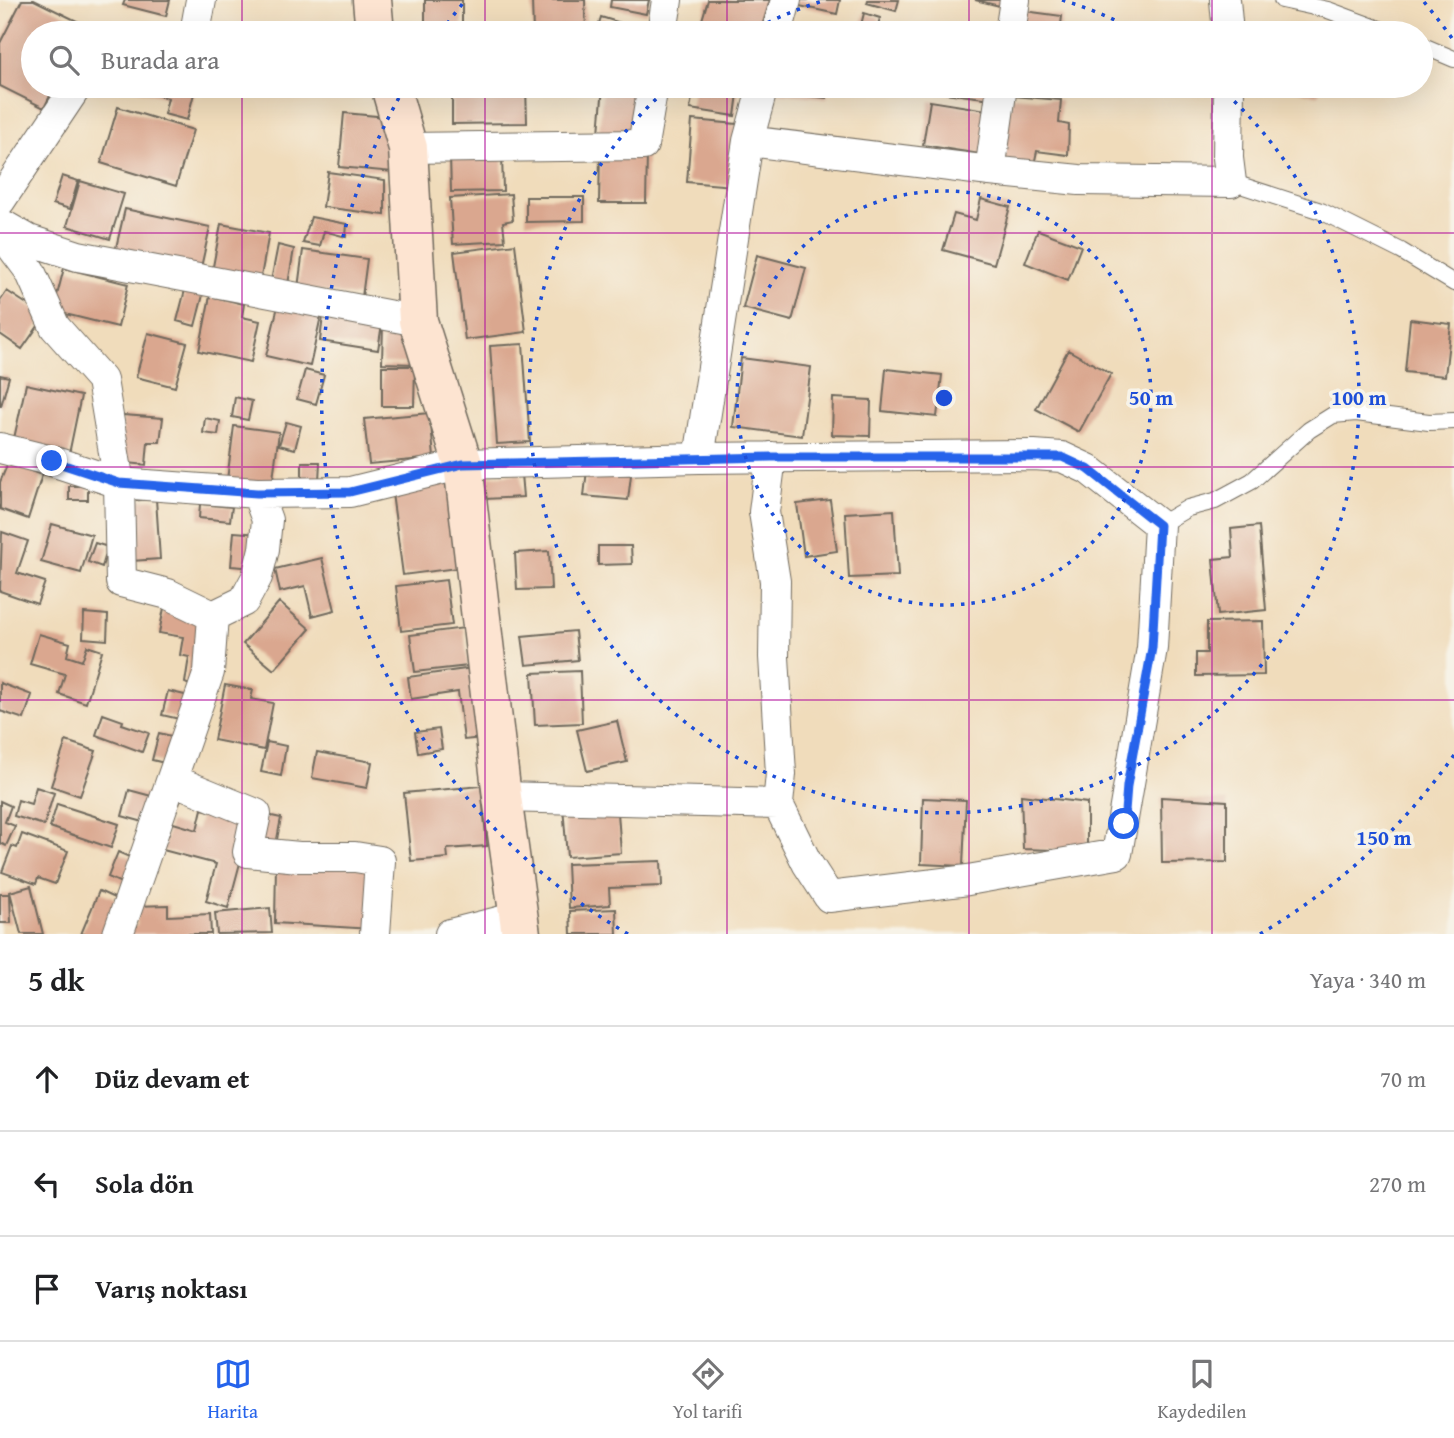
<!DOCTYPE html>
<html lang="tr">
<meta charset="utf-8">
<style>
body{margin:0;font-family:"Gentium Book Plus",serif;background:#f2f2f2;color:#202124}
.stop{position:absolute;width:21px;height:21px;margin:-16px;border:5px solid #2563eb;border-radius:50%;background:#fff}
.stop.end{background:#2563eb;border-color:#fff;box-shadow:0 2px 7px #0008}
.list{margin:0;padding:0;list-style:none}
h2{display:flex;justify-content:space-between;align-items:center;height:91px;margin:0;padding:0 28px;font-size:30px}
h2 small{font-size:23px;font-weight:400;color:#757577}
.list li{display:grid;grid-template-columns:46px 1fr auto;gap:21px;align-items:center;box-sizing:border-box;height:105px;padding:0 28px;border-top:2px solid #e0e0e0}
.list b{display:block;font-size:26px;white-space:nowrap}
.list em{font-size:23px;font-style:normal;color:#757577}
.icon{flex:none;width:38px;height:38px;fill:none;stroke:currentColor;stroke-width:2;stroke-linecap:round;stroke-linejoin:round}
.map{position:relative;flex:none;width:1454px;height:934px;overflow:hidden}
.search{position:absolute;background:#fff;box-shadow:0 7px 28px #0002;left:21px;right:21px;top:21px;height:77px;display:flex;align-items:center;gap:18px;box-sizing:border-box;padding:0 24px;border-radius:38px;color:#757577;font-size:26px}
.sheet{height:406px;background:#fff}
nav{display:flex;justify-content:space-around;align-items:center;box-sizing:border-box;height:98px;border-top:2px solid #e0e0e0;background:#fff;font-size:19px;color:#757577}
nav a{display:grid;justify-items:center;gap:4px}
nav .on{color:#2563eb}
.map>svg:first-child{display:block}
.building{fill:#daa78f}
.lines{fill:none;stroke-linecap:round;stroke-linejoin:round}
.lane-casing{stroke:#70695d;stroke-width:18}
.street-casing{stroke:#70695d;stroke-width:32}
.secondary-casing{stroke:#70695d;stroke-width:41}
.lane{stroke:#fff;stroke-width:16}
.street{stroke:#fff;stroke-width:30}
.secondary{stroke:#fde4d1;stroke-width:38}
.route{stroke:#2563eb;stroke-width:9}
.grid{fill:none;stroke:#b5179e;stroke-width:2;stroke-opacity:0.55}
.ring{fill:none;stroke:#1d4ed8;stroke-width:3.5;stroke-dasharray:3.5 7}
.centre{fill:#1d4ed8;stroke:#f7f3e8;stroke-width:3.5}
.ring-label{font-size:21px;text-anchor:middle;font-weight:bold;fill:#1d4ed8;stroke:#f7f3e8;stroke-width:7;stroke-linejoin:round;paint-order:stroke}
</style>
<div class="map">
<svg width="1454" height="934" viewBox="0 0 1454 934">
<rect width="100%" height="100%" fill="#f7f3e8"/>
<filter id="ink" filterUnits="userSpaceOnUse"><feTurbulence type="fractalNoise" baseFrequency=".0143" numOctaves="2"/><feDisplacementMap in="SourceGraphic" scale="14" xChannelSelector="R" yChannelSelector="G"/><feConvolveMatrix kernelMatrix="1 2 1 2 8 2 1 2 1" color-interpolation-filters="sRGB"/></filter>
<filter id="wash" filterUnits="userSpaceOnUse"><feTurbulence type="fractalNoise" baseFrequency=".00686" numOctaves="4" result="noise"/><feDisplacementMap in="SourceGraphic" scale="28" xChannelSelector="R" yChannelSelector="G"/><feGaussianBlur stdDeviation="1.57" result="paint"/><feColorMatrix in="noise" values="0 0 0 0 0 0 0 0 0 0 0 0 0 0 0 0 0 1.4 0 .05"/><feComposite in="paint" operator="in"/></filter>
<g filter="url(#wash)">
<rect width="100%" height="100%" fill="#f0dcbb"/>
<g id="blocks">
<path class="building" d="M22,0H34L85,25L81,33H33V86H55L44,108L0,86V43Z
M125,0H170L166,16L123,5Z
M425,0H462V27L425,28Z
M532,0H585L586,33H533Z
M611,0H649L646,14L610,7Z
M708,0H770L760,33H698Z
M797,0H840L837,14L795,5Z
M868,0H899L896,11L867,3Z
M975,0H1005L1004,7Z
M1017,10L1062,16L1060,33H1014Z
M864,13L880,18L876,33H859Z
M601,17L627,25L625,33H596Z
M1282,27L1302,32V33H1280Z
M135,86H196L187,120L164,114L168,98L134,89Z
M452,86H526L527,123L452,124Z
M603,86H638L633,136L599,133Z
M694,86H739L735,116L690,109Z
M779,86H828L827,98L778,93Z
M937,86H993L991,99L936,92Z
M1285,86H1321L1318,96Z
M1013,96L1061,100L1059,123L1069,125L1068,155L1037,151L1034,165L996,160Z
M930,101L993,111L986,155L923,145Z
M118,107L193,130L176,186L101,163Z
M344,113L398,118L393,172L339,167Z
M692,120L737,124L733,186L687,182Z
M600,153L647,154L646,203H599Z
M502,154L503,191L451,192L450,155Z
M328,172L385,180V215L323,207Z
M62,176L78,181L70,209L53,204Z
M80,181L124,194L110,239L67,226Z
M511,194L513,220L503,222L505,241L453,244L450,198Z
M526,197H584V221L526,222Z
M981,199L1010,207L994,264L943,250L954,214L976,220Z
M125,209L210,227L200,272L115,252Z
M311,217L347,224L346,237L324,231L320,246L303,243Z
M221,224L269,233L260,282L212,272Z
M1038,230L1081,246L1068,280L1025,263Z
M515,244L526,332L465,340L454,252Z
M278,245L294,249L288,284L271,281Z
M303,250L367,259L362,297L298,288Z
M757,255L806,268L792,321L743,308Z
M64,268L128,284L118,327L53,311Z
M186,286L204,291L195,326L177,321Z
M7,291L45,316L22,349L0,334V301Z
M210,296L244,304L242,317L260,321L251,362L199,351Z
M278,306L321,316L310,366L266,356Z
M324,308L383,317L378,350L320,341Z
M1410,319L1451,324L1445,376L1405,372Z
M383,323L410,328L415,364L382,363Z
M148,333L187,343L175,387L136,377Z
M523,344L530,442L497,444L490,346Z
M1068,350L1111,374L1079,432L1036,409Z
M741,358L811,367L802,436L733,427Z
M382,366H415L414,406H382Z
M886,369L942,375L937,417L882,411Z
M305,370L324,375L316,404L297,399Z
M0,375L9,377L1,406H0Z
M26,384L81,396L69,454L13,443Z
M235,397L252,401L248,420L232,417Z
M833,398L871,400L870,436L832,435Z
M430,413L434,458L369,464L364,419Z
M123,415L163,418L160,442H148L146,465L119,462Z
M205,418L220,421L218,435L203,433Z
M286,422L301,426L295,449L279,445Z
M234,426L279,432L272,487L227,480Z
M302,462H320L319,480H302Z
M8,463L42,475L28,519L0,509V482Z
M587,470L631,475L628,500L584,496Z
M521,474L523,497L485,499L484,476Z
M453,477L465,567L403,575L391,486Z
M69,486H88V500H69Z
M156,499L160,559L131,561L127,501Z
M830,500L837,551L804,556L797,504Z
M200,504L232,507L230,521L199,518Z
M894,510L898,576L849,578L845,513Z
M52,524L92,535L81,573L41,562Z
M1259,526L1266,610L1218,615L1213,559L1233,557L1231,529Z
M2,532L28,541L17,573L45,582L37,604L0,591Z
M234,532L259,534L256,568L231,566Z
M95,543L108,547L102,567L88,562Z
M598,546H631L632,564L598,565Z
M549,551L551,589L517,590L515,553Z
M322,558L335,610L312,616L305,586L280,592L275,569Z
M446,580L452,625L401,631L396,586Z
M279,602L310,629L274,670L243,644Z
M165,603L206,622L198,689L185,683L189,657L180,655L183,637L159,633Z
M84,613L108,615L107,640L83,638Z
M1263,621L1264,675L1196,676V653H1207V622Z
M464,628L468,666L415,672L410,635Z
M575,631L578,660L526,665L522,636Z
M39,634L70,643L67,656L82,661L87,646L102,651L86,703L59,694L65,674L30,664Z
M473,668L482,738L464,740L458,692L411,699L408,677Z
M580,671L582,723L535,725L532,673Z
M0,683L32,695L24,719L0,711Z
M225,685L253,690L251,699L273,703L264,750L214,740Z
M168,691L193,697L188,721L162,715Z
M103,714L123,721L122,724L149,733L142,752L96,735Z
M617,721L627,762L587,771L577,730Z
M439,729L442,749L418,753L415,732Z
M159,733L179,738L173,765L152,760Z
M66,741L96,751L80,796L51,786Z
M267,742L286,746L281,776L261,772Z
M317,752L372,762L367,788L312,778Z
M481,786L487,846L447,849L448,858L411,861L404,793Z
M36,787L54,793L44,825L14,816L18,800L31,804Z
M129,790L155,797L147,823L122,816Z
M1021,795L1087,803V851L1023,849Z
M1161,797L1227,801V862L1162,863Z
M923,798L966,800L963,866L921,864Z
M0,801L11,806L5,822L15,826L6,846L0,843Z
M57,804L119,824L111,848L50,827Z
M563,806L618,813L621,853L567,857Z
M202,809L251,822L228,908L206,901L216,864L163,850L170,822L197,830Z
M267,815L281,818L275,850L254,846Z
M22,834L68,851L55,884L38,878L36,884L2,872L12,846L17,848Z
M118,852L143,863L132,888L108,877Z
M661,861L662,886L609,888L610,905L569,908L567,864Z
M276,865L374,868L372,929L275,923Z
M31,886L43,934H21L10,892Z
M99,891L123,902L110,934H81Z
M0,894H10L11,923H0Z
M168,905V916L210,914L211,934H126V926H137L136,906Z
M270,908L272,933L217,934L215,913Z
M616,909L617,934H571L570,911Z"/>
</g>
</g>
<g filter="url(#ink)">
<use href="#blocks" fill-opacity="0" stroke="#70695d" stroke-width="2"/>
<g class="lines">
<g class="lane-casing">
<path id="lane" d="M1282,0L1328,10L1390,33
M1421,45L1454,59
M1231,182L1321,211L1401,251L1454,283
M1159,525L1188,508L1215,501L1252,481L1309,430L1333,415L1356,413L1429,422L1454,421"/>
</g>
<g class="street-casing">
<path id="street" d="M1225,0L1228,33
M195,33L201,0
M662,33L667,0
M777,33L786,0
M1010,33L1015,0
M748,141L990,171L1002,86
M408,148L643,145L653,86
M990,171L1079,180L1231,182L1228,158L1229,86
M0,201L77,86
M1,224L29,240L78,256L418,321
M0,231L30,271L55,327L102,380L119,483L121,582L168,594L213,616L244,601L257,577L264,549L267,520L257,493
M0,448L52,461L119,483L257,493L350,492L463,464L699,458L1034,455L1062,457L1088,469L1159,525L1152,648L1117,854L968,880L829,897L807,863L778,804L502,797
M771,457L764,512L775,581L774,657L781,774L778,804
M699,458L748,141L763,86
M173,780L256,814L248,852L299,857H355L380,861L375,934
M118,934L209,672L213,616
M450,934L518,917"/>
</g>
<g class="secondary-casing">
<path id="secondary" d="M372,0L375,33
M390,86L408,148L418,321L463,464L502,797L521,934"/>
</g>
<use href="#lane" class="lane"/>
<use href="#street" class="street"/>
<use href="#secondary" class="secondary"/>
</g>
</g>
<g class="lines" filter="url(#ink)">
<path class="route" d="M52,461L119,483L257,493L350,492L463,464L771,457H1062L1088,469L1159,525L1152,648L1127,786L1124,824"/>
</g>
<path class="grid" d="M242,0V33M485,0V33M727,0V33M969,0V33M1212,0V33M242,86V934M485,86V934M727,86V934M969,86V934M1212,86V934M0,233H1454M0,467H1454M0,700H1454"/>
<g class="ring">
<circle cx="944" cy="398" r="207"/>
<path d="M749 32A415 415 0 0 1 826 0M1062 0A415 415 0 0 1 1139 32M1219 87A415 415 0 1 1 669 87"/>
<path d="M1454 755A622 622 0 0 1 1260 934M628 934A622 622 0 0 1 405 87M441 32A622 622 0 0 1 464 2M1424 2A622 622 0 0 1 1454 41"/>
</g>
<circle cx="944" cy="398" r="10" class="centre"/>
<g class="ring-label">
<text x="1151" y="405">50 m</text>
<text x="1359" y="405">100 m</text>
<text x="1384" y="845">150 m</text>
</g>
</svg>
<div class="stop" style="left:1124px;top:824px"></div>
<div class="stop end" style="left:52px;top:461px"></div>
<div class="search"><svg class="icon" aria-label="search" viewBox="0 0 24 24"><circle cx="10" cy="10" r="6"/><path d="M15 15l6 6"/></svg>Burada ara</div>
</div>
<section class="sheet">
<h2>5 dk<small>Yaya · 340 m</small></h2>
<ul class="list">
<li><svg class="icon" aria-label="ahead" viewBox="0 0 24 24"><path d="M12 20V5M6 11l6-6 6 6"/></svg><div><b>Düz devam et</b></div><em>70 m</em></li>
<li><svg class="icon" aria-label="left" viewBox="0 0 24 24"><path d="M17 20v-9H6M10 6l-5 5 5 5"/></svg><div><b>Sola dön</b></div><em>270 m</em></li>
<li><svg class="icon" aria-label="arrive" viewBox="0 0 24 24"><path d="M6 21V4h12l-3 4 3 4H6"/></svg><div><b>Varış noktası</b></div></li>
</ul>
</section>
<nav>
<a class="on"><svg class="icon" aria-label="map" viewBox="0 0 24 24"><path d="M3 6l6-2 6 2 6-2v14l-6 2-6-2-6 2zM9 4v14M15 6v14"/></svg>Harita</a>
<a><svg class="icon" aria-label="directions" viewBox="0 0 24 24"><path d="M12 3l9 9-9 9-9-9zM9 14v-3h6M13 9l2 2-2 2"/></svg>Yol tarifi</a>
<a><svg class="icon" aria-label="saved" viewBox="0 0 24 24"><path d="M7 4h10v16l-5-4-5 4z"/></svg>Kaydedilen</a>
</nav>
